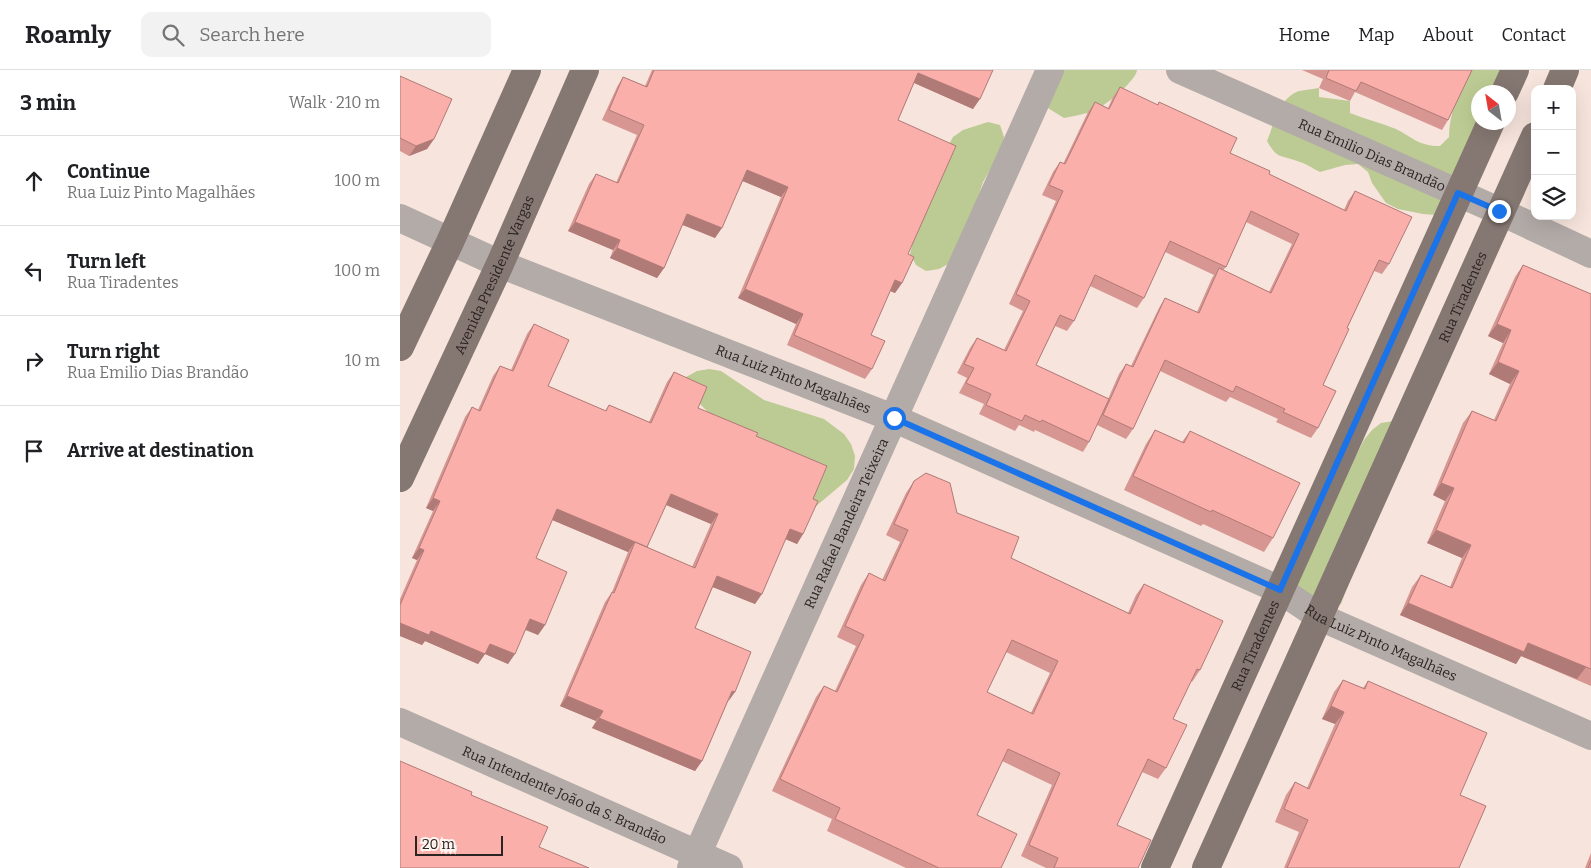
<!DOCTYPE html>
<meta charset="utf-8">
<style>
body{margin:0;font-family:Bitter,serif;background:#f2f2f2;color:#202124}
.controls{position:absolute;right:15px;top:15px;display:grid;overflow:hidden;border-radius:10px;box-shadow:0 5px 20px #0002}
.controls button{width:45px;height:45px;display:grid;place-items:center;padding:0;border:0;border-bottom:1px solid #e0e0e0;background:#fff;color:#202124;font:25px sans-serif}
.compass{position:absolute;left:1071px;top:15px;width:45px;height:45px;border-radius:50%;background:#fff;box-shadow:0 5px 20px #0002;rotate:329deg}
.scale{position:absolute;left:15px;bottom:12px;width:88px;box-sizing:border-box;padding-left:5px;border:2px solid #2b2422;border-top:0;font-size:14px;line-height:18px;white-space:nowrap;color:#2b2422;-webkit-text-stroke:4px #fff4ef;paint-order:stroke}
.stop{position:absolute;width:15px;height:15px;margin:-11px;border:4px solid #1a73e8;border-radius:50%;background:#fff}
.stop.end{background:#1a73e8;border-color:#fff;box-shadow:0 1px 5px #0008}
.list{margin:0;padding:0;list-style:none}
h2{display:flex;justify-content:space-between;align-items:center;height:65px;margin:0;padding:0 20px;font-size:21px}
h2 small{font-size:16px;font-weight:400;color:#757577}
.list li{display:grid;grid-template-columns:32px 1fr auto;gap:15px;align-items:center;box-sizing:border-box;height:90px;padding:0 20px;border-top:1px solid #e0e0e0}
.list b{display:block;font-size:19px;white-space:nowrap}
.list p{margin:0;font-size:16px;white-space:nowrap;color:#757577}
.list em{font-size:16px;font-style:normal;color:#757577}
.icon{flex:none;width:28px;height:28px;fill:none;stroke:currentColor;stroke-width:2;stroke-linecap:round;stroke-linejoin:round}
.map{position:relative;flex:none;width:1191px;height:798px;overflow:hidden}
header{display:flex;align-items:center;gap:30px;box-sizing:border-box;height:70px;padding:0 25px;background:#fff;border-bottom:1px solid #e0e0e0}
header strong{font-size:24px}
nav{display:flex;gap:28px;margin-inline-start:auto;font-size:18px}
.search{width:350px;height:45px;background:#f2f2f2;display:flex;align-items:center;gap:12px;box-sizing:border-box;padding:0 18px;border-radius:10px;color:#757577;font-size:19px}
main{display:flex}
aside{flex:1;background:#fff}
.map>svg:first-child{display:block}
.green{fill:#bcca93}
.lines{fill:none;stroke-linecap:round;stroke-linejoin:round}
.minor{stroke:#b3aba8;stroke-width:28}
.major{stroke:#857772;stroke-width:28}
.wall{fill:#d89692;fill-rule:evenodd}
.shaded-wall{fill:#b07a77}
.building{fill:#fbafaa;stroke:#b07a77;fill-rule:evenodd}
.route{stroke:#1a73e8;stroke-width:6}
.labels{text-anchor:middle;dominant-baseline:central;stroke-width:5;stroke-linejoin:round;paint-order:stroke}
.street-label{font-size:14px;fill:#2b2422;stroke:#fff4ef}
</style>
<header>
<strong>Roamly</strong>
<div class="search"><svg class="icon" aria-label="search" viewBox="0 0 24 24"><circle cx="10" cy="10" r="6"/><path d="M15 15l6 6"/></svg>Search here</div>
<nav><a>Home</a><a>Map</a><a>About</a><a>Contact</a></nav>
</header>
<main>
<aside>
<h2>3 min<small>Walk · 210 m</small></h2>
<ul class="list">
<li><svg class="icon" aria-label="ahead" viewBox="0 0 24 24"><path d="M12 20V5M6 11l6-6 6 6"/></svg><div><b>Continue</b><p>Rua Luiz Pinto Magalhães</p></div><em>100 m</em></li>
<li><svg class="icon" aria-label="left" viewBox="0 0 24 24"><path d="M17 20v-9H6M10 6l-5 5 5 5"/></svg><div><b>Turn left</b><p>Rua Tiradentes</p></div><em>100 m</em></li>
<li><svg class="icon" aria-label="right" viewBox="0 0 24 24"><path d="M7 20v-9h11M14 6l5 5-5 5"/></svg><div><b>Turn right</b><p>Rua Emilio Dias Brandão</p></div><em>10 m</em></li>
<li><svg class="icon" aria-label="arrive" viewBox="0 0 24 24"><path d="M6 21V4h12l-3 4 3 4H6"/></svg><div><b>Arrive at destination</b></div></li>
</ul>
</aside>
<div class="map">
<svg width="1191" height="798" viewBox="0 0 1191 798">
<rect width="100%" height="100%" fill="#f7e5dd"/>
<path class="green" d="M635,0H737C736,11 705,36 695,40C686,44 674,46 664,48L643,35Z
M1069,0H1116L1108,22H1078V52L1036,145L1023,144L998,139L986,133L972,113L968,102L958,94L945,95L920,102C912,98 905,93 897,91C880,85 877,89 867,71C874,54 879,28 899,21C905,20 913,19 919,18V27L950,31V43C965,49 981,53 996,59C1014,68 1018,76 1040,76L1049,67C1049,43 1059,22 1069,0Z
M588,52L600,55L604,67L602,79L583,112L571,149L550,193L539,199L526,201L516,195L510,184L516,160L539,115L547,78L553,67L563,60Z
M309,299L321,301L364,330L424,349L444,364L451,374L455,386L454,399L447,410L408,443L320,362L307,341L290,324L286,307L297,301Z
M993,351L1013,363L1005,390L978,437L941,534L920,547L896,516L930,436L964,370L972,360L981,353Z"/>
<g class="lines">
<g class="minor">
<path id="s1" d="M780,0L1099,141L1191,184"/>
<path id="s2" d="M0,148L100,194L493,348L880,520L920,547L1191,666"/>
<path id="s3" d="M0,652L329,798"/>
<path id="s4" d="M291,798L650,0"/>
</g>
<g class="major">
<path d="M1157,19L1165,0"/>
<path d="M1105,22L1115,0"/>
<path d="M0,277L50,172L127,0"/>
<path id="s5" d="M0,408L100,194L185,0"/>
<path id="s6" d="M755,798L1091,52"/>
<path id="s7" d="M806,798L1135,66"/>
</g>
</g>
<path class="wall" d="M252,0H593L573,39L514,13L498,50L508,184L502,213L495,223L490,221L471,265L472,299L465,309L387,275L396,254L338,228L381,127L343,111L315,168L283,154L264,198L257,208L210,188L213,180L168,161L189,114L196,104L216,113L237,65L202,50L217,17L223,7L245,16Z
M902,0H1072L1048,50L1042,60L955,22L950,31L919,18L923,9Z
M0,6L34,69L27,79L9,86L0,81Z
M720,17L757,35L759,32L830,83L869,104L944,140L948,131L955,121L989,194L982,204L974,201L947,258L923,315L918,358L911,368L876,352L878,349L830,327L826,332L760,301L733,359L726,369L697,355L689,372L683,382L635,360L634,362L619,355L615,361L579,344L584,334L559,323L567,308L557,303L570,278L577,268L604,280L623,241L609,234L656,131L642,125L653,102L660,92L663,94L688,42L695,32L708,38L713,27ZM846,152L892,174L869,222L823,200L826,197ZM765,182L814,205L812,208L797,242L765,228L759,238L731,296L726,294L719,304L708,329L636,295L655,256L667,261L674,251L690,216L737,238L744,228Z
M1123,195L1191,224V616L1121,586L1116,594L1000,545L1012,517L1021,505L1050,517L1062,488L1027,473L1045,431L1033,425L1063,353L1072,341L1094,350L1110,314L1089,304L1103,273L1088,266L1115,207Z
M134,254L148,316L205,341L209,335L249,352L267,312L274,302L298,338L356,366L413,429L403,464L397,474L385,469L355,534L313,517L295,558L328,631L302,691L295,701L192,658L196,651L160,636L205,532L212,522L228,482L152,450L136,488L145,555L138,565L126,559L108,594L85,584L78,594L25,571L22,575L0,566V529L17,490L12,488L33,441L26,438L65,347L72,337L78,340L93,306L100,296L111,300L127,264ZM266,435L311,454L292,497L247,477Z
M755,360L782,372L790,361L873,468L864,482L803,454L801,456L724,420L746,374Z
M514,411L557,443L611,488L728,543L736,525L744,514L800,600L792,612L791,611L773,649L766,698L758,709L742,702L717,755L738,798H646L621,786L652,715L602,691L577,745L601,798H506L427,761L432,749L372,721L416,627L424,616L435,621L456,576L437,567L461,515L469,503L482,510L500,472L486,465L506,423ZM606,582L650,603L631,643L587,622Z
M943,610L963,618L968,611L1060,725L1059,798H884L899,762L875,752L886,725L895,712L907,718L935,654L922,649L934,622Z
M1191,783V798H1185Z"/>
<path class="shaded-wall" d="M518,3L580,29L573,39L512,12Z
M34,69L27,79L9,86L16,76Z
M347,100L388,117L381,127L340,110Z
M287,144L322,158L315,168L280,154Z
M175,152L220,170L213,180L168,161Z
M217,178L264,198L257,208L210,188Z
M495,210L502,213L495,223L488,220Z
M345,219L403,244L396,254L338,228Z
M1097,254L1111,260L1103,273L1088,266Z
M1098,292L1119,301L1110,314L1089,304Z
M1041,413L1054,418L1045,431L1033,425Z
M271,424L318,444L311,454L264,434Z
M33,428L40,431L33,441L26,438Z
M157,439L247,477L235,472L228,482L150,449Z
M390,459L403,464L397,474L383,468Z
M1036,460L1071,475L1062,488L1027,473Z
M19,478L24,480L17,490L12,488Z
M317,506L362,524L355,534L310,516Z
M1008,533L1128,573L1186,597L1177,609L1121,586L1116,594L1000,545Z
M130,549L145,555L138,565L123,559Z
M0,553L31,561L90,574L115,584L108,594L85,584L78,594L25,571L22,575L0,566Z
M332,621L335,622L328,632Z
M167,626L203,641L196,651L160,636Z
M931,636L944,642L935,654L922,649Z
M199,648L302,691L295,701L192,658Z"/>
<path class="building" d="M254,0H593L580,29L518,3L498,50L556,76L508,184L514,187L502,213L495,210L471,265L485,271L472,299L394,265L403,244L345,219L388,117L347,100L322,158L287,144L264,198L217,178L220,170L175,152L196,104L218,113L244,55L209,40L223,7L247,17Z
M929,0H1072L1048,50L961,12L956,21L926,8Z
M0,6L52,29L34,69L16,76L0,68Z
M720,17L758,35L759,32L837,68L830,83L870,101L869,104L946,141L955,121L1012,147L989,194L979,190L947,258L949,259L923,315L936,321L918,358L883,342L885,339L836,316L833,322L765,290L733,359L703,345L726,294L733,297L765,228L799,243L819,198L871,223L899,164L851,141L826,197L770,171L744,228L695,205L674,251L660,245L636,295L709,329L689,372L642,350L640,352L625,345L622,351L586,335L591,324L566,313L574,298L564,294L577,268L606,281L630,231L616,224L663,121L649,115L660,92L665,94L695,32L709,39Z
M1123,195L1191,224V599L1128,573L1124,582L1008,533L1021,505L1052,518L1071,475L1036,460L1054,418L1041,413L1072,341L1096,351L1119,301L1098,292L1111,260L1097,254Z
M134,254L169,270L148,316L206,341L209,335L251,353L274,302L307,317L298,338L358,363L356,366L427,396L413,429L418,431L403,464L390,459L362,524L317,506L295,558L351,582L335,622L332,621L302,691L199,648L203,641L167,626L212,522L214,523L235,472L295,498L318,444L271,424L247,477L157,439L136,488L167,502L145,555L130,549L115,584L90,574L85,584L31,561L29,565L0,553V535L24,480L19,478L40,431L33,428L72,337L80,341L100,296L113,301Z
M755,360L784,373L790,361L900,413L873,468L812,440L811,442L733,406Z
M526,403L550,413L557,443L619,467L611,488L730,544L744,514L823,551L800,600L797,599L773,649L787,655L766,698L748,689L717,755L751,770L738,798H654L658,788L629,775L660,703L608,679L577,745L617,764L601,798H539L435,749L440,738L380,709L424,616L437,622L464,565L445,556L469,503L485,511L508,460L494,454L514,411ZM612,570L658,591L633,644L587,622Z
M943,610L965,619L968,611L1087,663L1060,725L1086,736L1059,798H887L908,750L884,739L895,712L909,719L944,642L931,636Z
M0,691L72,722L71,725L148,757L139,777L189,798H0Z
M1191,791V798H1188Z"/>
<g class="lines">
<path class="route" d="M494,348L880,520L1058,123L1099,141"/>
</g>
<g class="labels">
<g class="street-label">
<text stroke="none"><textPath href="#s1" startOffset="210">Rua Emilio Dias Brandão</textPath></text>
<text stroke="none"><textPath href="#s5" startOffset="224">Avenida Presidente Vargas</textPath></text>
<text stroke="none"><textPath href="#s7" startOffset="626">Rua Tiradentes</textPath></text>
<text stroke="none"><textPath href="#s2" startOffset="425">Rua Luiz Pinto Magalhães</textPath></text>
<text stroke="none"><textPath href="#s4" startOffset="378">Rua Rafael Bandeira Teixeira</textPath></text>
<text stroke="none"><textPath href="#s2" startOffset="1070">Rua Luiz Pinto Magalhães</textPath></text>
<text stroke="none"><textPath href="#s6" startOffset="244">Rua Tiradentes</textPath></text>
<text stroke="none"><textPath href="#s3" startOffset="180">Rua Intendente João da S. Brandão</textPath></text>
</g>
</g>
</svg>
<div class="controls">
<button>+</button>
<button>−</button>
<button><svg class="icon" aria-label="layers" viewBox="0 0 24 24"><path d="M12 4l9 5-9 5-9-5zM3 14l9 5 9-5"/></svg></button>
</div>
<svg class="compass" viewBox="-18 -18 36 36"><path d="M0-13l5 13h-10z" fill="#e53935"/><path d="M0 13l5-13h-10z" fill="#757577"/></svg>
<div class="scale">20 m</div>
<div class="stop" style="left:494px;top:348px"></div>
<div class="stop end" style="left:1099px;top:141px"></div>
</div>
</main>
